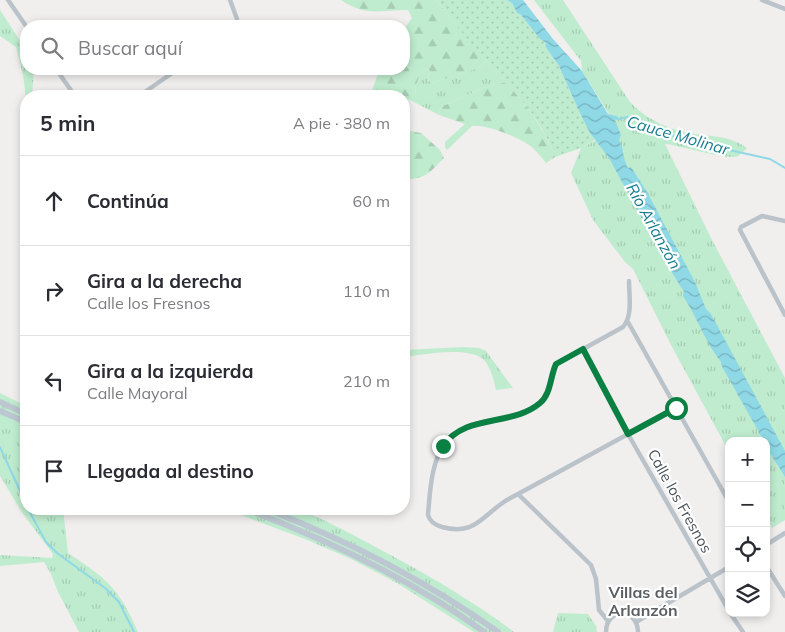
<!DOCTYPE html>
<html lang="es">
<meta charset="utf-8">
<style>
body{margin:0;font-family:Mulish,sans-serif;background:#f7f7f7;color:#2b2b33}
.controls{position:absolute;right:15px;bottom:15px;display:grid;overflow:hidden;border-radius:10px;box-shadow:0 2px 8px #0003}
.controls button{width:45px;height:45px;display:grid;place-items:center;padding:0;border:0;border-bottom:1px solid #e1e1e2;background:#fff;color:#2b2b33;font:25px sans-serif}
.stop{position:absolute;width:15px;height:15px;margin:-11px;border:4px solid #0b8043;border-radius:50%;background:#fff}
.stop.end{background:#0b8043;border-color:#fff;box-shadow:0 1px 5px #0008}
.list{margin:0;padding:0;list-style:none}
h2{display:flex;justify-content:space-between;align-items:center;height:65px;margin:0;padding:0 20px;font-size:21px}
h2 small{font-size:16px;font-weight:400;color:#7c7c81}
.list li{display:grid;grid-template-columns:32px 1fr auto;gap:15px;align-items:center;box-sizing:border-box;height:90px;padding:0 20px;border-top:1px solid #e1e1e2}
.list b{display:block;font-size:19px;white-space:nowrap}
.list p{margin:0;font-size:16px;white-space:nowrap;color:#7c7c81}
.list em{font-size:16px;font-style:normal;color:#7c7c81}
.icon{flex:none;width:28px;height:28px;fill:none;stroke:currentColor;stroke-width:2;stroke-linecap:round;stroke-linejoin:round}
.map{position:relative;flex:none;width:785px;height:632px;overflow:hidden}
.search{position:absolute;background:#fff;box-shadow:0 2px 8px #0003;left:20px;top:20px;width:390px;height:55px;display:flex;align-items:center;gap:12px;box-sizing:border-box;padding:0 18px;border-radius:20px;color:#7c7c81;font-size:19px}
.panel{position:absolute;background:#fff;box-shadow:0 2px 8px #0003;left:20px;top:90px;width:390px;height:425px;border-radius:20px}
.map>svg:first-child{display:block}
.grass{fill:url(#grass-tufts)}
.forest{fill:url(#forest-firs)}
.park{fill:url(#park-dots)}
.water{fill:url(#water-waves)}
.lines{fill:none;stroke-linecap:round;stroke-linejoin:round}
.stream{stroke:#8fd8e6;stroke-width:2}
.street{stroke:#bbc3ca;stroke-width:4.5}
.secondary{stroke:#bdc7d1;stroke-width:6}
.route{stroke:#0b8043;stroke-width:6}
.labels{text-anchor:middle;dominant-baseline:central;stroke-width:4.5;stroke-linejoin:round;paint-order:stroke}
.street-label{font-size:15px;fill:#48525a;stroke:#fff}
.water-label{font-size:16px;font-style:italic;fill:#167d91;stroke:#fff}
.neighbourhood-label{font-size:16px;font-weight:bold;fill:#5b5f63;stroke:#fff}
</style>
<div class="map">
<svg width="785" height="632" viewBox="0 0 785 632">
<defs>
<pattern id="grass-tufts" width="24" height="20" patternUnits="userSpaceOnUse" patternTransform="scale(1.25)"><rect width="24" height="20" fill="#bfecce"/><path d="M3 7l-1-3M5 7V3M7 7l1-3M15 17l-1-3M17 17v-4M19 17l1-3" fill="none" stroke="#a6ccb3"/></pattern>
<pattern id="forest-firs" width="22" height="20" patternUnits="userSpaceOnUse" patternTransform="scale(1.25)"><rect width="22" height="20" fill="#bfecce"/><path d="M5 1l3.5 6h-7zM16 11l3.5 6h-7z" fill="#a6ccb3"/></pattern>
<pattern id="park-dots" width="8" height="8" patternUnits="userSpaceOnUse" patternTransform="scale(1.25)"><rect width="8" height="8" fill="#bfecce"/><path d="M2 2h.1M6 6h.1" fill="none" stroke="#a6ccb3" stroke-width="1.8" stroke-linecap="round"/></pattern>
<pattern id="water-waves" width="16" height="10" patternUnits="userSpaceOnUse" patternTransform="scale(1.25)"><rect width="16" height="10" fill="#8fd8e6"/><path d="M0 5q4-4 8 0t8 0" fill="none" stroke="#77b2bd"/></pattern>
</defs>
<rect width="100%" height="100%" fill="#f1eeee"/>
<path class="grass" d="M534,0H563L630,102C644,117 663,127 684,132C706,137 728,134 747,148C744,151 741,154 738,156C728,161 680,145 665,144L711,238L785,378V520L772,528L766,517V441H729V452L671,345L633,269L625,262L593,220L571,173L581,148L618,129L615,120L617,119V116L609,114L582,71L581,61Z
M0,10L26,50V69H34L32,96H26V98L23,75L16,47L0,36Z
M486,61L506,82L483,88L441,107L439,115L410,100L416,94L415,88L422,69L430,70L428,80L432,83L481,67Z
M463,347L479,348L486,351L513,388L496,390C494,381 491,369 485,361C471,345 423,355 404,357V350Z
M0,393L26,406V509H63L68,553C107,579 119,588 138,632H79L58,592L51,574L44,562L0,566V555L52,558L53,554L23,514L0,476Z
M225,509H297C327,520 355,536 383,551C428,575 473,601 514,632H474L397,583L351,559L305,539Z
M558,613L588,614L596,626L597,632H553Z"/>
<path class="forest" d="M341,0H436L486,61L481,67L432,83L428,80L430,70L422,69L415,88L416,95L410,100L404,99V96H363L372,90L380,69H404V29L412,18L408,10C379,10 367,17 341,0Z
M506,82C525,104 545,129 555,157L546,163C541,157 536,150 529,145C517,137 486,124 472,126L447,150L445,147V142L465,124L439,115L441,107L483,88Z
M404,130L421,133L440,150L444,158C430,172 425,180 404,179Z"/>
<path class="park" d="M436,0H507L512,3L517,13L521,15L540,39L546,43L545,46L559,66L579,111L595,140L581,148L555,157C542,119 512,89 485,60C468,41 453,20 436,0Z"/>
<path class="water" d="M507,0H523L553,39L582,71L608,114L617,116L618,119L615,120L621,135L619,140C624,149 623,160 628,168L631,167L647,192L695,282L706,309L711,314L785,451V477L767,448L766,441H764L721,365V362C705,342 697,317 683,296L684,292L656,247L652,234L642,219L609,158L590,133L579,111L559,66L545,46L546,43L540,39L521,15L517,13L512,3Z"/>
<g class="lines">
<path class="stream" d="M618,119L628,117L640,120L680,139L770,159L785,168
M0,447L26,504
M28,509L46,542L57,553L105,588L119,602L134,632"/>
<path class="street" d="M8,0L26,26
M230,0L237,19L236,26
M762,0L785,9
M56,69L75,96
M139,96L178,69
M785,221L762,216L741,227L740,230L785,315
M628,322L729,502
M583,349L628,434L729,611
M518,494L676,408
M766,545L785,533
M766,566L785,596
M730,613L743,632
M608,621L599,610L596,579L591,565L518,494C512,497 506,500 501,504C479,520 473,535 442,527C435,525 430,522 428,515C432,465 434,428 494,420C510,417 527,414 540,403C551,393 550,376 556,364L623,327C633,316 629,296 629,281
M636,622L729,567
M606,632C606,607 638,608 638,632"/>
<path class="secondary" d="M0,402L26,414
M0,411L26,422
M246,509C330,541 411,579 484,632
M266,509C349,541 426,581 498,632"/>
</g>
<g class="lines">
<path class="route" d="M443,446C466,413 512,427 540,403C551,394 550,377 556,364L583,349L628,434L676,408"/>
</g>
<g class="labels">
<g class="street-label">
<text transform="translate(680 501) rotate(61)">Calle los Fresnos</text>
</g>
<g class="water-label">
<text transform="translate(678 135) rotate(16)">Cauce Molinar</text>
<text transform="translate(654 226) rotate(61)">Río Arlanzón</text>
</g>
<g class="neighbourhood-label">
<text x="643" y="592">Villas del<tspan x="643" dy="18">Arlanzón</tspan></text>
</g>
</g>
</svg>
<div class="controls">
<button>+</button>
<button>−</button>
<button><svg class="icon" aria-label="locate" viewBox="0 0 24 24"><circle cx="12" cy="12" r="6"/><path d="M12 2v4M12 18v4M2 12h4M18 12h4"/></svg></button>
<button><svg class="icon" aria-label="layers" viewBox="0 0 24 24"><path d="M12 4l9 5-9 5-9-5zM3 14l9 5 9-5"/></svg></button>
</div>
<div class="stop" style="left:676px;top:408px"></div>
<div class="stop end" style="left:443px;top:446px"></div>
<div class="search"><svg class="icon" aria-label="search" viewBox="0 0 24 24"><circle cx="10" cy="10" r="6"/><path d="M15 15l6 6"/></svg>Buscar aquí</div>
<section class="panel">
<h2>5 min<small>A pie · 380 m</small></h2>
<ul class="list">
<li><svg class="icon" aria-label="ahead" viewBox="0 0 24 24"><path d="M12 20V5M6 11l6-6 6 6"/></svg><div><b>Continúa</b></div><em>60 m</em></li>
<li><svg class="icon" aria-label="right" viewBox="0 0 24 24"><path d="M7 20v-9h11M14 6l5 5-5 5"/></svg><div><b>Gira a la derecha</b><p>Calle los Fresnos</p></div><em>110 m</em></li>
<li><svg class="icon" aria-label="left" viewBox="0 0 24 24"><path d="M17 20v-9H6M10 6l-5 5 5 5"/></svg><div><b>Gira a la izquierda</b><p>Calle Mayoral</p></div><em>210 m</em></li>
<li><svg class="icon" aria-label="arrive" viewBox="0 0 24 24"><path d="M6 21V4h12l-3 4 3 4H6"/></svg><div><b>Llegada al destino</b></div></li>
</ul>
</section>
</div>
